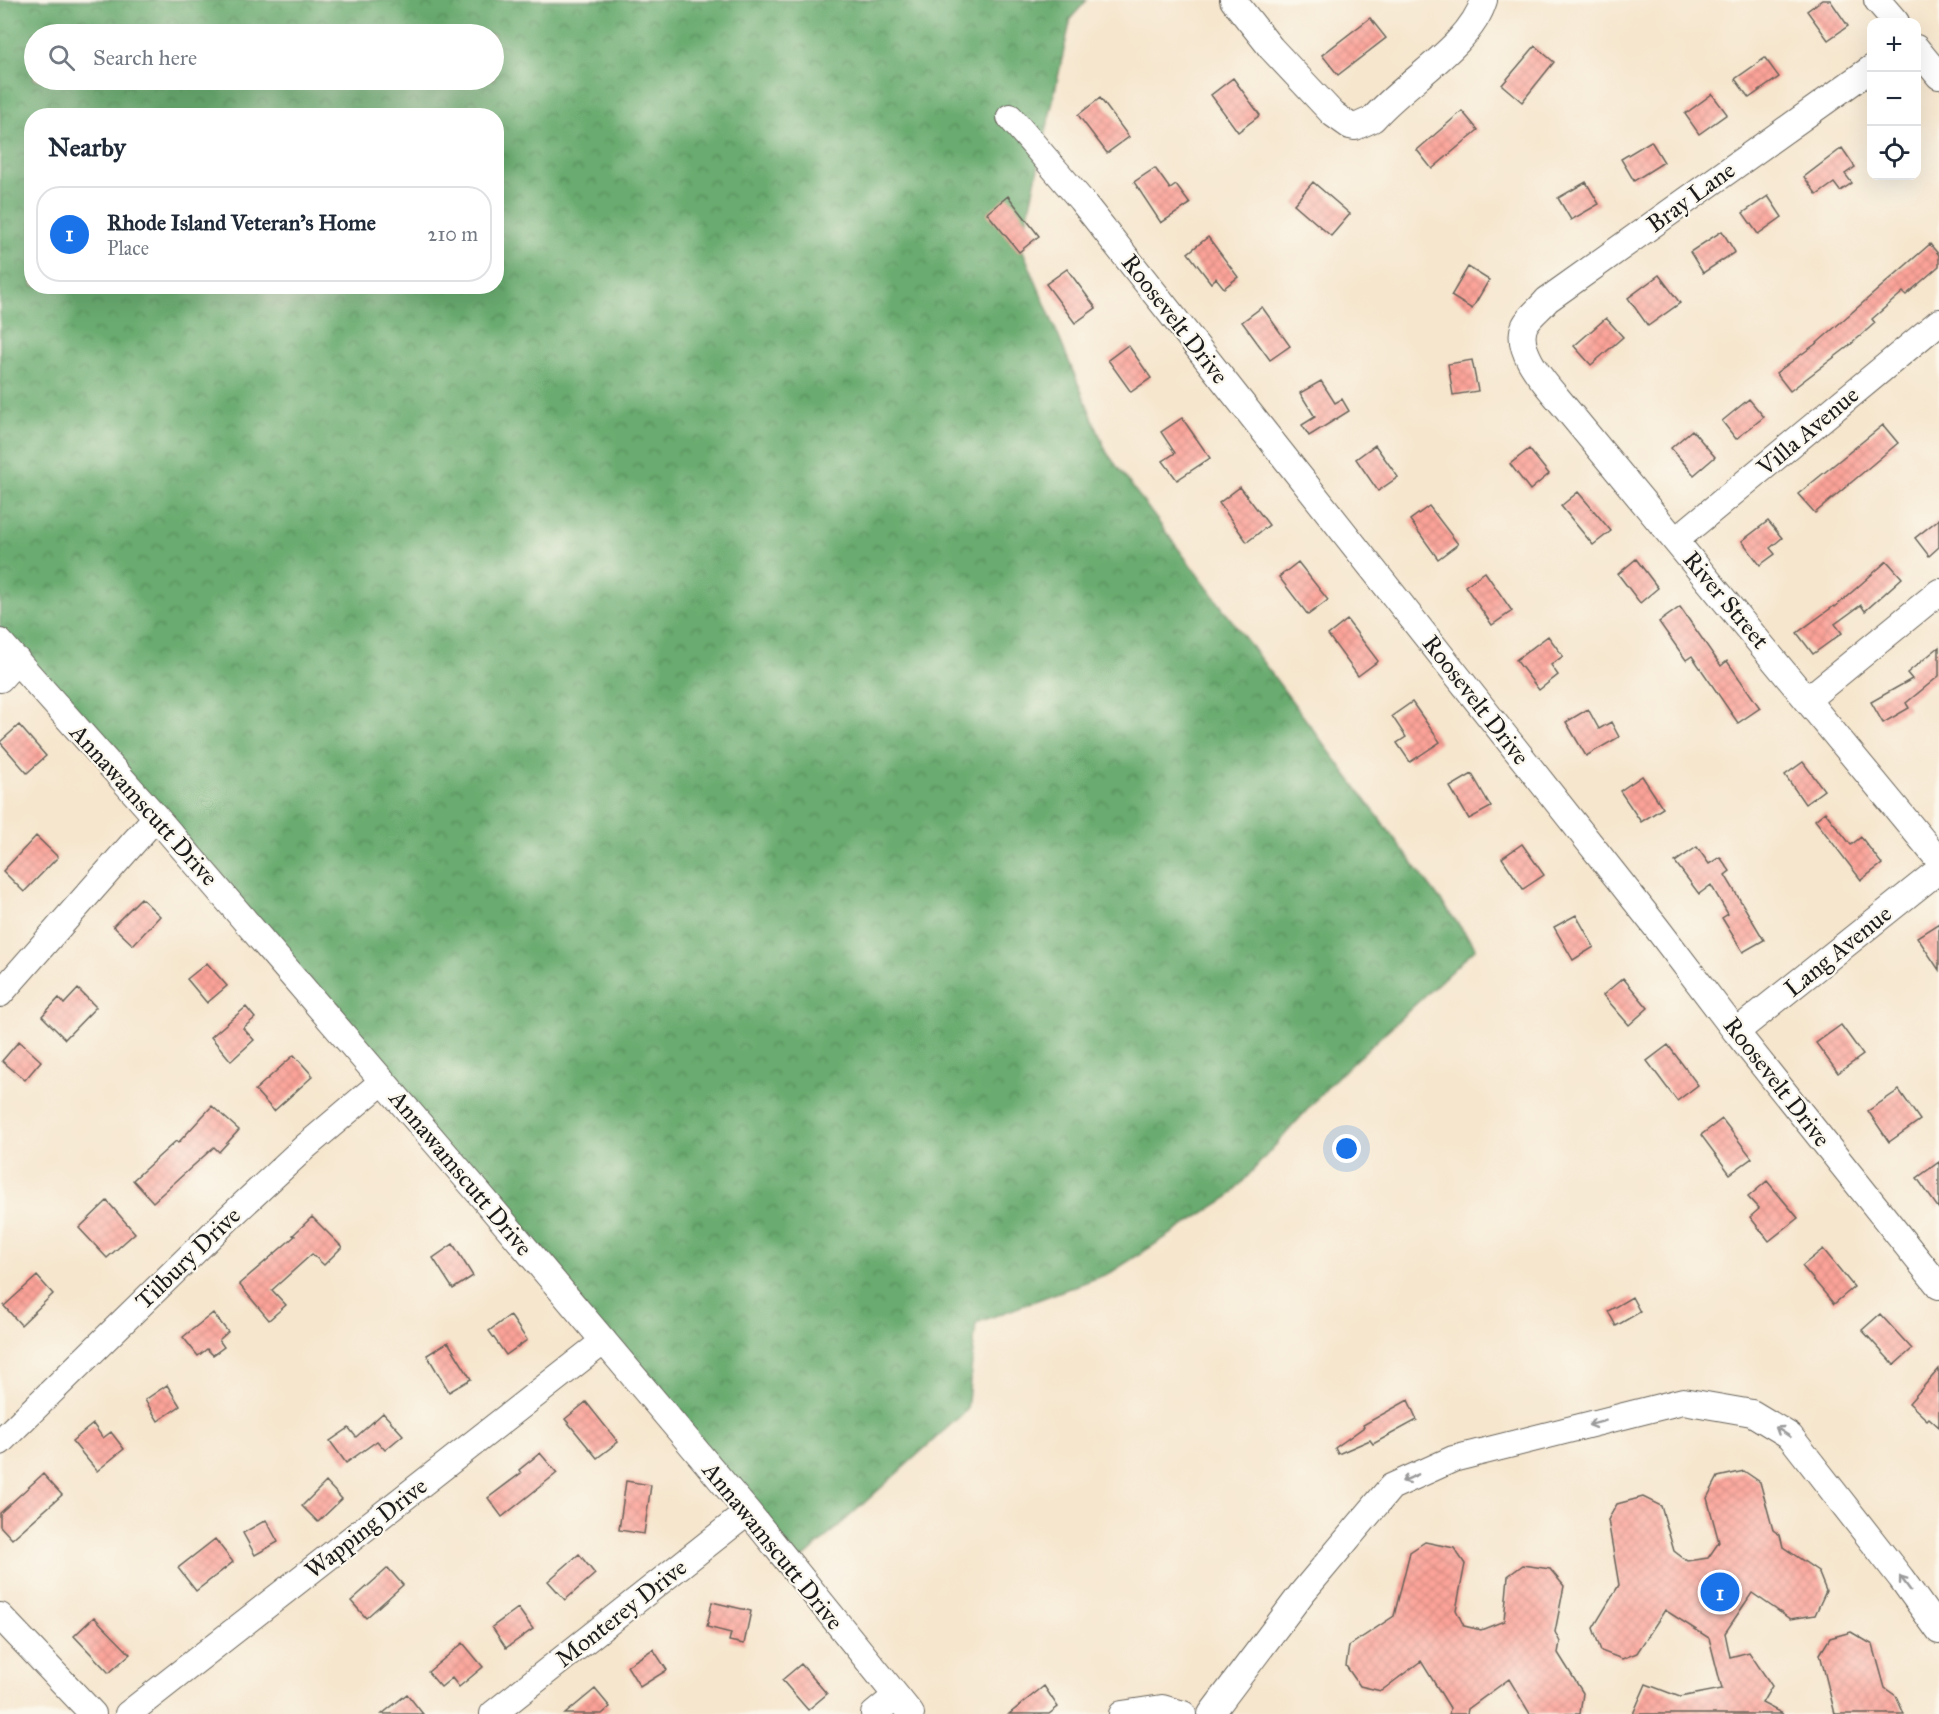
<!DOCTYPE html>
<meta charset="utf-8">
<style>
body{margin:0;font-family:"IM FELL Great Primer",serif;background:#f6f6f7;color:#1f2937}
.controls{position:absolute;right:18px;top:18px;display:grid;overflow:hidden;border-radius:12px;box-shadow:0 6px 24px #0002}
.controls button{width:54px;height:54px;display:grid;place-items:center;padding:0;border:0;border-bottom:2px solid #e0e1e3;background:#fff;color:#1f2937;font:30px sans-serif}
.you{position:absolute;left:1347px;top:1149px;width:21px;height:21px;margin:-15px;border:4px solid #fff;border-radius:50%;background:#1a73e8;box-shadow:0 0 0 9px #1a73e833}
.badge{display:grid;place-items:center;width:39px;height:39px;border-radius:50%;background:#1a73e8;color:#fff;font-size:20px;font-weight:700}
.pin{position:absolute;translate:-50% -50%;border:3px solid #fff;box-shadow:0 2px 6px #0006}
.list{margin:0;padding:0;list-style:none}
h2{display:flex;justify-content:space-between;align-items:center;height:78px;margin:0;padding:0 24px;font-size:26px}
h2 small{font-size:20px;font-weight:400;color:#747a83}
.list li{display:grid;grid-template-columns:39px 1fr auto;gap:18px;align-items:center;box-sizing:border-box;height:96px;margin:0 12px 12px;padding:0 12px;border:2px solid #e0e1e3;border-radius:24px}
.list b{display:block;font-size:22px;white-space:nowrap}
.list p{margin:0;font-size:20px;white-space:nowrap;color:#747a83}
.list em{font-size:20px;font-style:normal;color:#747a83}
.icon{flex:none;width:33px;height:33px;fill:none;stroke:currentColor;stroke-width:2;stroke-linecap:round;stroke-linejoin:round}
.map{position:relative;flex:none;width:1939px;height:1714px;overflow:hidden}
.search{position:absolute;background:#fff;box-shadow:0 6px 24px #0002;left:24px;top:24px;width:480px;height:66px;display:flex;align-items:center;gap:15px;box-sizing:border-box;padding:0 21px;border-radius:33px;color:#747a83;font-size:22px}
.panel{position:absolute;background:#fff;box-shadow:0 6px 24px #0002;left:24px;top:108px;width:480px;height:186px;border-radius:24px}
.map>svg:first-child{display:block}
.forest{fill:url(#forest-crowns);stroke:#426446;stroke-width:1.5;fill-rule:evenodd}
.building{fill:url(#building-cross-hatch)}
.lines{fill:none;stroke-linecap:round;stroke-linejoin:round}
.minor-casing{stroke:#68635a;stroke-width:28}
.minor{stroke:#fff;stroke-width:26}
.oneway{stroke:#999}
.labels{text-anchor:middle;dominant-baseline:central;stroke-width:4.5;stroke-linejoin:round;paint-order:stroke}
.street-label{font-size:24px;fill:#1c1c1c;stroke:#fbf7ec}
</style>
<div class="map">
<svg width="1939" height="1714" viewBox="0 0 1939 1714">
<defs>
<pattern id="forest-crowns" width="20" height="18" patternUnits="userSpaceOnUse" patternTransform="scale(1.5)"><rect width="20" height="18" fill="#69ab6f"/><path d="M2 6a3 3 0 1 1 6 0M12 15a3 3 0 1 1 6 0" fill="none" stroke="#568a5a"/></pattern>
<pattern id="building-cross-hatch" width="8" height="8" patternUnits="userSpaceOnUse" patternTransform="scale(1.5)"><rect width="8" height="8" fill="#fca399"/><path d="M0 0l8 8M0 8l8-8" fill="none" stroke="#d78c83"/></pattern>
</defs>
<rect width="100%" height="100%" fill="#fbf7ec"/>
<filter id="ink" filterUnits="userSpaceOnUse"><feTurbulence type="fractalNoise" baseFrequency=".0167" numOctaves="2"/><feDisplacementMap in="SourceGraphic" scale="12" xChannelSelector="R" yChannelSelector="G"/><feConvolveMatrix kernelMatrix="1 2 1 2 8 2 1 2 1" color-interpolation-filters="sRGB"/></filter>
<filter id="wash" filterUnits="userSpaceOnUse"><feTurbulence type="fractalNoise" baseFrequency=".008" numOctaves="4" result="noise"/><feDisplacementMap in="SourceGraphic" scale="24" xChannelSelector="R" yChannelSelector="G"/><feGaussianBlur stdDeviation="1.35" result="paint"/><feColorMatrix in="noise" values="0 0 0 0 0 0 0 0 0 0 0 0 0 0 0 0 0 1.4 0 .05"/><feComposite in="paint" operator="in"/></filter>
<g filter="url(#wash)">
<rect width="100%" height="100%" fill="#f6e6ce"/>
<path class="forest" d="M0,0H1087L1071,18L1021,246L1107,453L1476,948L1333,1081L1229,1197L1110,1273L976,1323L967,1410L799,1562L0,628ZM34,34H494V80H34ZM32,116H496V286H32Z"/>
<g id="blocks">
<path class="building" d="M1822,0H1830L1848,26L1828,40L1807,11Z
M1370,18L1386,38L1338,75L1322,55Z
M1535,46L1554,62L1522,102L1502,85Z
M1765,58L1779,77L1749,98L1735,79Z
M1233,78L1260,115L1238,132L1211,95Z
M1712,94L1727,114L1699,134L1685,114Z
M1100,98L1129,137L1107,153L1078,115Z
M1462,111L1478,130L1432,169L1417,150Z
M1651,141L1664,162L1634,181L1621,159Z
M1842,148L1855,167L1845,174L1852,183L1840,191L1834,183L1817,195L1804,177Z
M1155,168L1170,189L1176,185L1190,204L1161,223L1134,182Z
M1313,182L1350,214L1331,236L1294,204Z
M1586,182L1599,204L1571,220L1558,198Z
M1008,196L1039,236L1019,252L987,213Z
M1768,196L1782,217L1758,234L1743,213Z
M1722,231L1735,252L1703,273L1690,252Z
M1208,237L1238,277L1224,288L1216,278L1211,283L1188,253Z
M1930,244L1939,255V266L1906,295L1903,292L1872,319L1875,323L1849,346L1790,391L1776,373L1817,343Z
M1468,267L1489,280L1472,309L1451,296Z
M1067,269L1096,308L1075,323L1046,284Z
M1659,275L1680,303L1648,326L1628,298Z
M1262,307L1290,346L1270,360L1242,322Z
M1606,318L1623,337L1591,365L1574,346Z
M1128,345L1151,378L1131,392L1108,360Z
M1472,360L1478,391L1453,395L1448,364Z
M1321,381L1335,403L1342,399L1349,411L1309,436L1302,425L1315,417L1300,393Z
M1749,399L1764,417L1736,439L1722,421Z
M1182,418L1210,458L1177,480L1163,461L1175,453L1161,432Z
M1883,425L1898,443L1815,513L1798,494Z
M1692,430L1715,457L1694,475L1671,448Z
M1375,445L1398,477L1378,491L1356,459Z
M1529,449L1549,474L1530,490L1510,464Z
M1240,487L1269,525L1247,542L1219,503Z
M1578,492L1611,531L1593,545L1561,506Z
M1429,506L1458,544L1438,559L1410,520Z
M1939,519V547L1929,556L1915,538Z
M1768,521L1782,538L1770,548L1775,554L1760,565L1742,541Z
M1636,559L1658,588L1640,603L1618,574Z
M1887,561L1902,578L1865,611L1861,605L1835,624L1842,633L1813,654L1797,633L1834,606L1835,607Z
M1298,562L1328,600L1308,615L1279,577Z
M1485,572L1512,611L1492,625L1465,586Z
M1680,607L1721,666L1727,661L1760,708L1738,723L1692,656L1686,660L1659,622Z
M1347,620L1378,661L1358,676L1328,635Z
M1548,636L1563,656L1551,665L1558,675L1539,690L1516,660Z
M1939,647V676L1906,703L1909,708L1883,723L1871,702L1912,679L1907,673Z
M1412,702L1440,742L1410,762L1397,743L1406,737L1392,716Z
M1588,709L1599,729L1611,722L1619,737L1586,756L1566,722Z
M19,725L46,756L27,773L0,742Z
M1803,762L1824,790L1805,804L1785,775Z
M1472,774L1491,807L1469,819L1450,787Z
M1642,776L1663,808L1641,822L1620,791Z
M1825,812L1851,845L1861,837L1882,864L1861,880L1815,820Z
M36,836L58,857L24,892L3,871Z
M1522,844L1544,875L1523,889L1502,858Z
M1697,847L1709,864L1720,857L1730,871L1725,875L1764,940L1743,952L1722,918L1728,914L1711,885L1699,894L1675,862Z
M141,898L160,916L133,945L113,926Z
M1576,915L1594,947L1573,960L1554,927Z
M1939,923V970L1917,937Z
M207,963L227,986L207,1003L187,979Z
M1623,978L1648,1008L1629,1025L1603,995Z
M78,989L96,1007L65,1039L42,1016L59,998L64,1004Z
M246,1007L255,1018L243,1028L254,1040L231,1061L211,1037Z
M1841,1025L1863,1055L1838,1073L1816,1043Z
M19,1041L41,1061L25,1080L2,1061Z
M1668,1045L1698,1085L1677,1101L1647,1061Z
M294,1055L313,1076L274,1111L255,1090Z
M1899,1090L1920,1120L1889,1142L1868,1111Z
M212,1106L239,1130L219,1152L214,1147L153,1202L133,1180L176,1141L178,1143Z
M1722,1119L1752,1158L1730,1174L1701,1135Z
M1939,1162V1209L1917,1178Z
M1767,1181L1798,1218L1769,1241L1750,1217L1759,1209L1748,1197Z
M107,1201L135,1233L107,1258L79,1228Z
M312,1217L342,1247L324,1265L312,1254L272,1290L286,1305L269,1320L239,1284L295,1236L293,1235Z
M453,1244L473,1276L453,1289L433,1258Z
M1823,1249L1854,1287L1834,1304L1802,1266Z
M37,1276L53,1294L21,1325L4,1306Z
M1632,1297L1640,1312L1616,1326L1608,1311Z
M213,1313L228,1332L219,1340L224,1347L213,1355L207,1349L198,1356L183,1337Z
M1880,1314L1912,1349L1894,1365L1862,1330Z
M510,1315L527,1340L506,1355L489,1331Z
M448,1342L471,1379L449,1392L427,1355Z
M1939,1369V1427L1929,1418L1927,1420L1909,1403Z
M167,1385L180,1406L158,1421L145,1400Z
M1408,1400L1417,1420L1373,1444L1370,1440L1338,1454L1335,1448L1364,1427L1363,1425Z
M586,1402L618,1442L597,1458L565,1419Z
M383,1413L403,1435L385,1450L377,1441L346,1463L330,1441L349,1428L356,1437Z
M93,1424L103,1438L111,1432L124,1449L97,1471L72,1441Z
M540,1453L557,1473L502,1517L488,1498L521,1473L519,1470Z
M1744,1471L1760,1482L1773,1530L1780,1535L1783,1547L1818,1571L1826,1591L1815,1615L1790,1619L1752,1593L1725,1633L1730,1657L1749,1652L1772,1686L1762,1703L1783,1714H1633L1646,1684L1680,1697L1722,1689L1709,1638L1665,1610L1637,1653L1622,1659L1601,1651L1593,1628L1619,1585L1608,1520L1617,1504L1643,1497L1661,1506L1674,1551L1687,1561L1708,1558L1719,1542L1707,1498L1718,1477Z
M43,1474L62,1495L12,1539L0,1526V1513Z
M626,1481L651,1485L644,1534L619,1530Z
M326,1482L342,1499L318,1522L302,1506Z
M266,1520L278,1542L255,1555L243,1533Z
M215,1539L233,1562L196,1591L178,1568Z
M1425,1542L1454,1548L1465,1564L1456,1610L1464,1626L1481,1630L1504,1621L1508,1576L1523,1565L1550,1569L1564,1586L1555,1632L1560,1642L1558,1653L1583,1693L1580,1714H1530L1509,1679L1468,1709L1467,1714H1449L1450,1708L1421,1661L1381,1691L1360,1686L1346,1666L1349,1646L1394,1616L1410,1552Z
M579,1554L595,1574L565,1600L548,1581Z
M388,1568L403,1585L366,1618L351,1601Z
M712,1602L751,1611L744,1644L729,1641L731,1633L707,1627Z
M518,1608L533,1629L506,1648L492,1627Z
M94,1617L130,1654L109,1673L74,1636Z
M1851,1632L1873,1645L1885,1688L1896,1696L1904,1714H1835L1820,1654L1830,1638Z
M463,1643L483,1667L459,1687L452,1678L441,1687L428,1672Z
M653,1649L667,1670L640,1687L627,1666Z
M801,1664L827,1694L808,1710L782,1680Z
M1044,1686L1058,1707L1049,1714H1009Z
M595,1689L610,1707L602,1714H565Z
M407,1694L423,1714H382Z"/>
</g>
</g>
<g filter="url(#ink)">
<use href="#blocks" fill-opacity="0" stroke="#68635a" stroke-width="1.5"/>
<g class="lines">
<g class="minor-casing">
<path id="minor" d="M1233,0L1271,48L1333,114L1350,126L1355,127L1373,119C1404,82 1470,47 1484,0
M1877,0L1896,22
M1916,48L1939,76
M1872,68L1547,300C1541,308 1530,315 1525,325C1513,351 1548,386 1564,406L1939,860
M1010,117L1081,200L1656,927L1736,1032L1939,1286
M1676,540L1939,322
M0,642L156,817L473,1186L748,1512L911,1714
M0,679L17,660
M1808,699L1939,592
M0,994L156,817
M1736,1032L1939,870
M0,1442L231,1216L305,1147L383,1081
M0,1616L93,1714
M128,1714L604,1341
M493,1714L748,1512
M874,1714L896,1696
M1122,1714L1162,1708L1183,1714
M1211,1714L1302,1593L1391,1487L1453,1459L1683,1401L1752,1413L1790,1436L1901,1578L1939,1631"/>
</g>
<use href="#minor" class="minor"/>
</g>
<defs><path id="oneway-shaft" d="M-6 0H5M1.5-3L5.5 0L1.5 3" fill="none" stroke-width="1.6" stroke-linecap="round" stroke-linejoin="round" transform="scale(1.5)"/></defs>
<g class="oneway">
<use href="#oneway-shaft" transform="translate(1597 1423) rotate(165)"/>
<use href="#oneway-shaft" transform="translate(1783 1432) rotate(-147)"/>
<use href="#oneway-shaft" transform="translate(1410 1478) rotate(156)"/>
<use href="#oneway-shaft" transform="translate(1905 1583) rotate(-126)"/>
</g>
</g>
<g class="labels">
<g class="street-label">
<text transform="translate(1691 197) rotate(-36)">Bray Lane</text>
<text transform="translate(1175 319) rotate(52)">Roosevelt Drive</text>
<text transform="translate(1808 431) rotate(-40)">Villa Avenue</text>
<text transform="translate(1726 600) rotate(50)">River Street</text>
<text transform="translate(1476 700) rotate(52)">Roosevelt Drive</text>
<text transform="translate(144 805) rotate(48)">Annawamscutt Drive</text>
<text transform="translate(1838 951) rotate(-39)">Lang Avenue</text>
<text transform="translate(1777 1082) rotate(52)">Roosevelt Drive</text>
<text transform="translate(461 1173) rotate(50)">Annawamscutt Drive</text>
<text transform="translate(188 1258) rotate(-44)">Tilbury Drive</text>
<text transform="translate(366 1528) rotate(-38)">Wapping Drive</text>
<text transform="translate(773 1546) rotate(51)">Annawamscutt Drive</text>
<text transform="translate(621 1613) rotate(-38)">Monterey Drive</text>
</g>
</g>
</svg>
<div class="controls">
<button>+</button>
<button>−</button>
<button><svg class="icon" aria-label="locate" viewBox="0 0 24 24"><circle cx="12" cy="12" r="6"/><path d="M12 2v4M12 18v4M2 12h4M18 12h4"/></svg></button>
</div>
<div class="you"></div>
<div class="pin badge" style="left:1720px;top:1592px">1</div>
<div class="search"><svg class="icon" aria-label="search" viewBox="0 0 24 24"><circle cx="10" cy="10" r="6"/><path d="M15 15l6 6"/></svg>Search here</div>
<section class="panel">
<h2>Nearby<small></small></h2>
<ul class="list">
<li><span class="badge">1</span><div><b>Rhode Island Veteran's Home</b><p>Place</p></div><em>210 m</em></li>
</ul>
</section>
</div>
